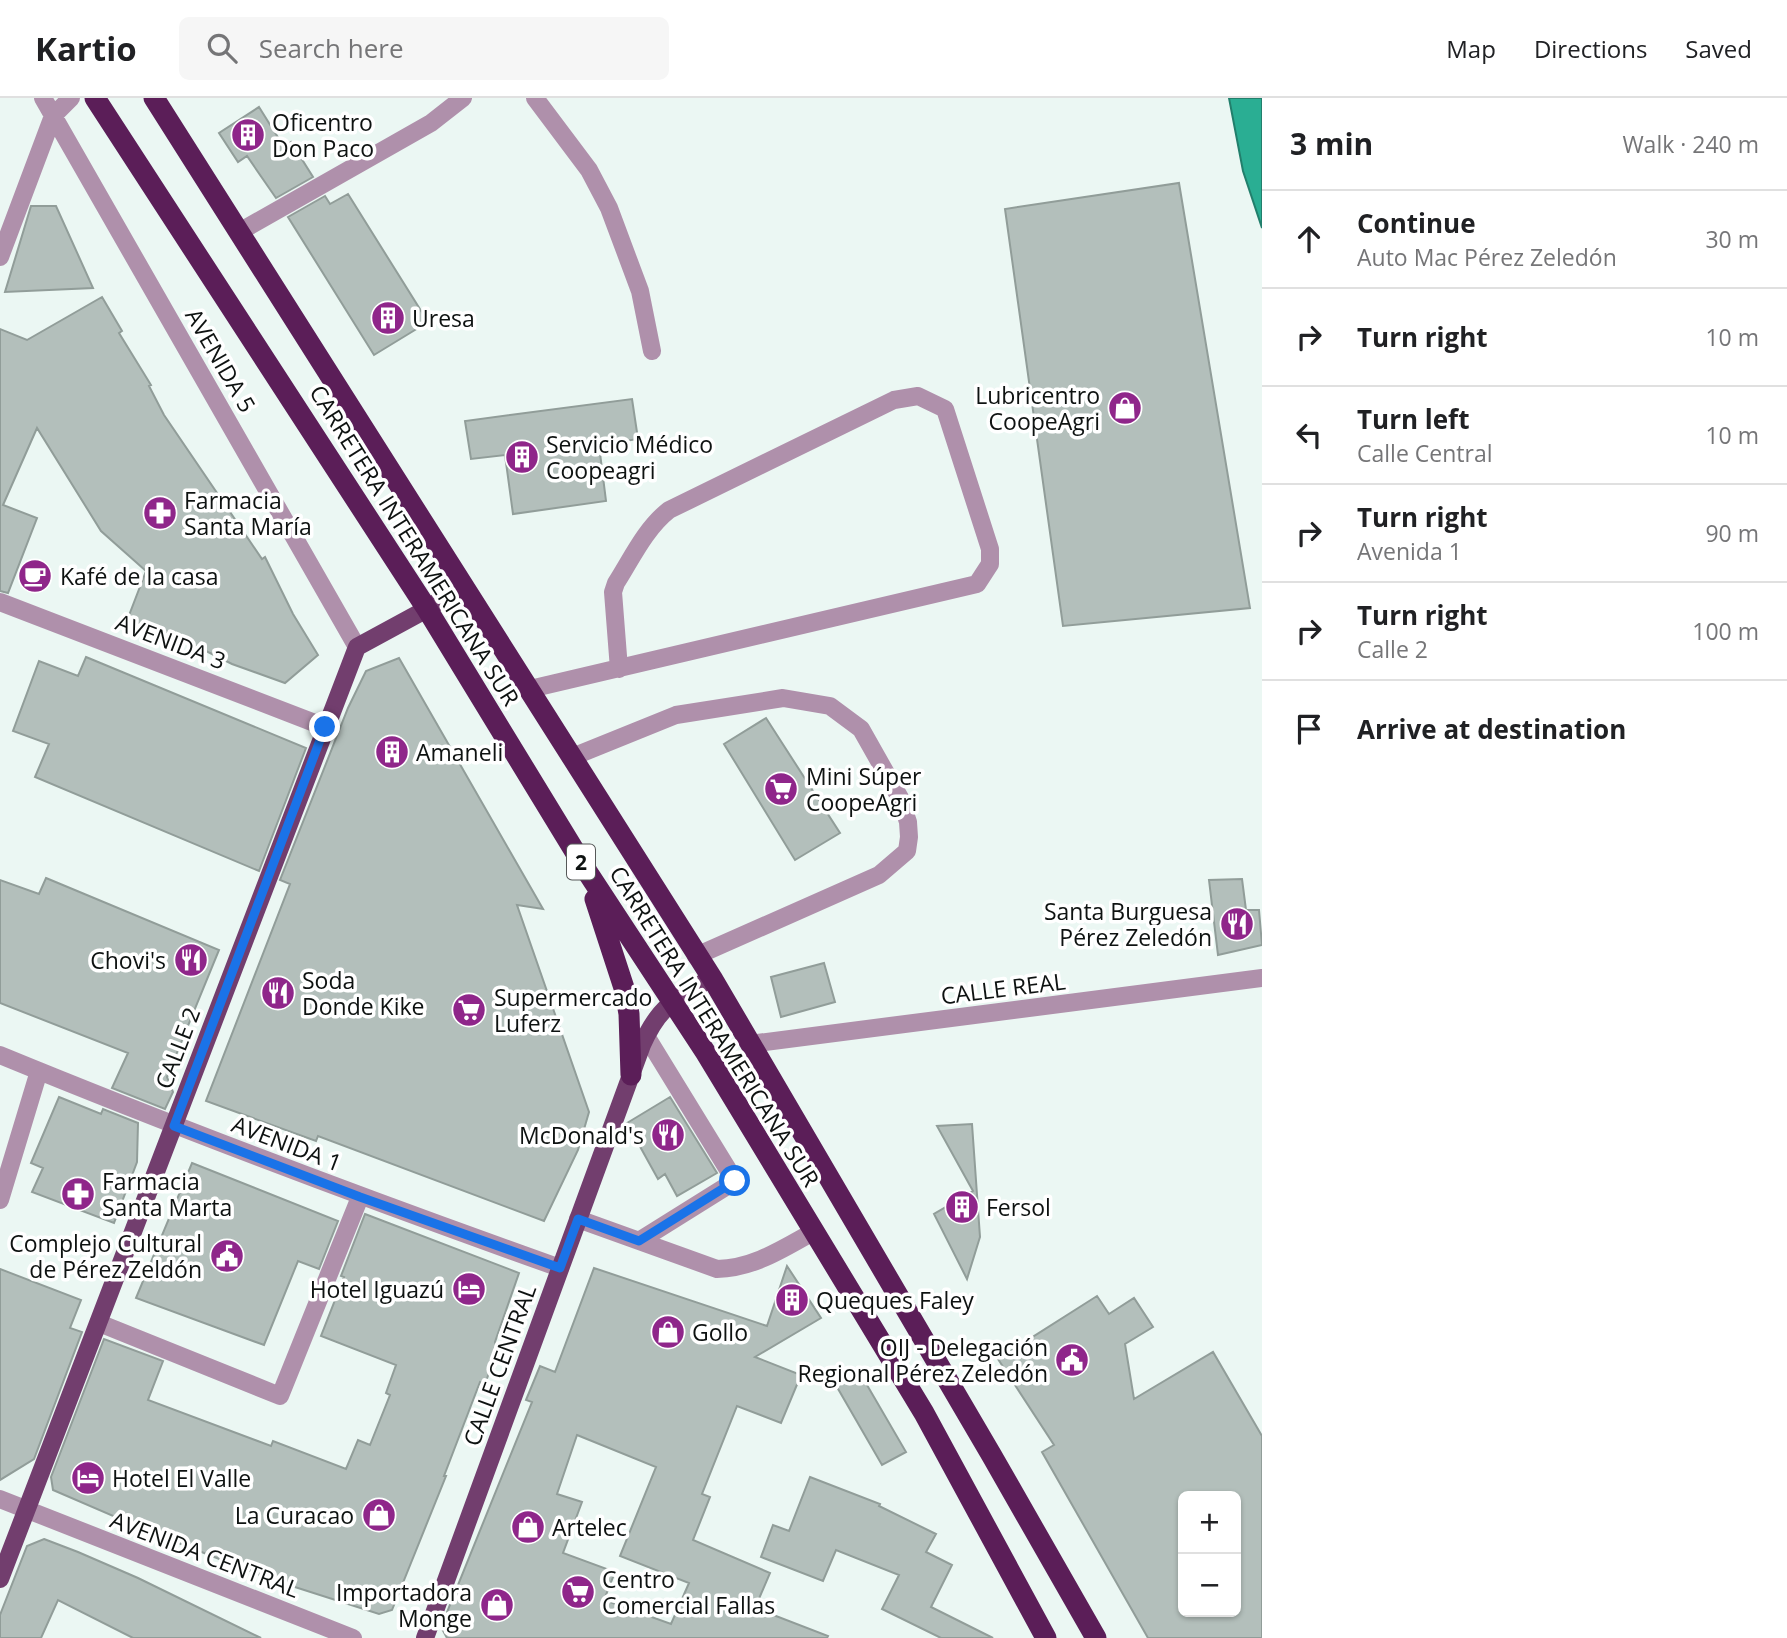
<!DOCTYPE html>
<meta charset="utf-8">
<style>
body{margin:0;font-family:"Open Sans",sans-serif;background:#f6f6f6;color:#202124}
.controls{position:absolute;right:21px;bottom:21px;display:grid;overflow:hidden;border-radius:10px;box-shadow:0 2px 5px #0004}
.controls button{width:63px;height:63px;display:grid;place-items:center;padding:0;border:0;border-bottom:2px solid #e0e0e0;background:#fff;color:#202124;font:35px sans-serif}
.stop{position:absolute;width:21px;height:21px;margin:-16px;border:5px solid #1a73e8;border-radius:50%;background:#fff}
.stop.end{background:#1a73e8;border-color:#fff;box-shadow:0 2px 7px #0008}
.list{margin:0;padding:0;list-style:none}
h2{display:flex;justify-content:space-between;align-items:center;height:91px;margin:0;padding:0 28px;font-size:30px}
h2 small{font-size:23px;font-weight:400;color:#757577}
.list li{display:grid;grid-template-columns:46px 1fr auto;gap:21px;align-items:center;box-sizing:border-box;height:98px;padding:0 28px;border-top:2px solid #e0e0e0}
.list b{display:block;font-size:26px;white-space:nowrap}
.list p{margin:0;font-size:23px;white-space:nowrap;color:#757577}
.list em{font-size:23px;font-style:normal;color:#757577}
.icon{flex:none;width:38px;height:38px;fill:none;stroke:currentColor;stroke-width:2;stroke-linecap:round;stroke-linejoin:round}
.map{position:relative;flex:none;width:1262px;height:1540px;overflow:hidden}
header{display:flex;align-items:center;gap:42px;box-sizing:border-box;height:98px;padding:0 35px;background:#fff;border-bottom:2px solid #e0e0e0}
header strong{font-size:33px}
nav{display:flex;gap:38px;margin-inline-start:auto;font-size:24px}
.search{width:490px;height:63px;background:#f6f6f6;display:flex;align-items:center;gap:18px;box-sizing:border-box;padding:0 24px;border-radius:10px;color:#757577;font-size:26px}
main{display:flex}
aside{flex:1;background:#fff}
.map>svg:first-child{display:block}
.water{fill:#2aae93;stroke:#227f6c;stroke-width:2}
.building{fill:#b3bfbb;stroke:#919d99;stroke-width:2;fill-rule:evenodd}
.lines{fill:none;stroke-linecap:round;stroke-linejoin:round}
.minor{stroke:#af90ab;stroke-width:18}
.major{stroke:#723e6e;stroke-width:18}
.highway{stroke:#5b1e58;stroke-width:21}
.route{stroke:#1a73e8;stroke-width:9}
.labels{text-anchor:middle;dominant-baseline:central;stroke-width:7;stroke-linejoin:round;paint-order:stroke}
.shield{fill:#fff;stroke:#565958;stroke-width:2}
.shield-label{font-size:21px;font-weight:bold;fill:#0e1211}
.poi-label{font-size:23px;fill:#0e1211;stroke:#fff;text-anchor:start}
.street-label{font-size:23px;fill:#0e1211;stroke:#fff}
</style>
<header>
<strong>Kartio</strong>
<div class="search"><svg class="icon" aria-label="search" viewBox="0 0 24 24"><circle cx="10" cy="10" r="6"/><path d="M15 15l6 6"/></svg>Search here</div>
<nav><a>Map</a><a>Directions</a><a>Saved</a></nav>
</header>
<main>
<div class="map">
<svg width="1262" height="1540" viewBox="0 0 1262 1540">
<rect width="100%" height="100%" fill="#ebf7f3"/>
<path class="water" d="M1229,0H1262V130L1243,73Z"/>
<path class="building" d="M259,9L284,49L291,44L313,79L276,100L247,58L238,64L219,35Z
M1179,85L1250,510L1063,528L1005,111Z
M348,96L428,224L374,257L288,119L325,98L330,106Z
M31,108H56L93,190L5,194Z
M102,199L122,233L119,235L151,287L149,288L164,317L262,461L265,459L293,516L318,557L285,585L232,566L168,534L164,539L128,520L146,473L101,433L37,330L3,407L37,420L8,495L0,493V231L27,242Z
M632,301L638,341L599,347L606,403L513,416L505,357L471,361L465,323Z
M86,559L306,650L259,773L35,679L49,646L13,633L39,563L78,578Z
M399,560L543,811L517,807L589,1014L578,1052L544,1123L318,1038L316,1043L206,1003L290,786L280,782L348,610L366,573Z
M766,620L840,735L795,762L724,646Z
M46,780L219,852L167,979L173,994L165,1011L112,990L128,955L0,905V782L39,796Z
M1242,781L1246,812H1259L1262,847L1218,857L1209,782Z
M824,865L835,904L781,919L771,879Z
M59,999L101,1016L103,1011L138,1025L137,1064L114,1125L32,1094L43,1070L31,1065Z
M670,999L717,1075L677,1098L665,1076L658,1081L627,1025Z
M972,1026L980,1139L967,1181L934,1116L973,1093L937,1028Z
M192,1065L338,1123L319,1171L298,1163L264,1247L136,1200Z
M365,1116L519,1175L495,1244L497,1253L485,1286L480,1284L444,1378H446L392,1512L379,1516L273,1482L148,1433L53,1392L51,1379L104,1241L163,1263L148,1302L271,1348L273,1343L346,1371L358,1342L370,1347L390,1297L386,1295L396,1267L321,1238L344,1179L341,1178Z
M787,1168L821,1220L755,1259L801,1277L781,1325L737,1308L702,1396L710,1399L693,1442L770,1475L755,1510L828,1538L827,1540H447L441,1529L532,1304L526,1302L540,1268L555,1274L594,1170L767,1228ZM577,1337L656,1369L620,1458L689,1485L671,1526L604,1502L615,1474L563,1455L582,1404L557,1396Z
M0,1171L81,1202L70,1230L82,1234L34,1361L0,1382Z
M1097,1198L1109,1216L1134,1200L1153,1229L1125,1246L1134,1301L1213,1254L1262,1338V1540H1148L1042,1354L1054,1347L998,1261ZM1183,1398H1236V1514H1183Z
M860,1275L906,1354L882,1367L837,1289Z
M810,1379L880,1406L879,1408L936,1436L926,1454L952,1467L931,1509L993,1540H941L882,1511L899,1477L836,1452L823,1483L761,1459L773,1427L789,1433Z
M44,1441L78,1454L138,1480L261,1540H133L58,1502L41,1540H0V1517L27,1448Z"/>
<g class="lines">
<path class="minor" d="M43,0L357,549
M535,0L589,72L609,110L640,193L652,253
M239,134L431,25L463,0
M0,159L53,18L71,0
M0,504L325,629
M530,591L977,486L990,466V451L945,311L918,298L894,302L669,412C645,431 632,460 616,485L613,494L619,571
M572,659L676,617L783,600L830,608L861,631L900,700L908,724L909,739L907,753L879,777L696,858
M750,946L1262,880
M0,957C185,1033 372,1103 560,1170
M0,1102L39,973
M578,1121L717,1171C754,1170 782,1151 813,1134
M639,1143L735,1083L646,938
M99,1225L280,1298L360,1099
M0,1401L353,1540"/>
<path class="major" d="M0,1481L357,549L427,511L462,487
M425,1540L642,947C659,908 676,900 712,880"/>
<path class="highway" d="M95,0L427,511L588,775L706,955L924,1315L1046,1540
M154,0L712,880L992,1358L1096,1540
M595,801L625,893L629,916L631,977"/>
</g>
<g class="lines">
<path class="route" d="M325,629L174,1028L360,1099L560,1170L578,1121L639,1143L735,1083"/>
</g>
<defs>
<g id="building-disc" transform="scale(1.75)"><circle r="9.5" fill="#8f268a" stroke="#fff"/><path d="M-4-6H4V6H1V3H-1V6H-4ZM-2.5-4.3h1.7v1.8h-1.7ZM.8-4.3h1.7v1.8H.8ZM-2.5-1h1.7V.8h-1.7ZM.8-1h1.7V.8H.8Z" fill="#fff"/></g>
<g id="shop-disc" transform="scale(1.75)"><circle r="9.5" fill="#8f268a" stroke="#fff"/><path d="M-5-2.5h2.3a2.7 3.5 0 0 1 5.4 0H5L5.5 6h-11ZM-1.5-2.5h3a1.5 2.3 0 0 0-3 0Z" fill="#fff"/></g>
<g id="pharmacy-disc" transform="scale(1.75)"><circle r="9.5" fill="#8f268a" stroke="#fff"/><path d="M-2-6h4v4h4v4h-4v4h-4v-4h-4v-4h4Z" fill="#fff"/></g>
<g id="cafe-disc" transform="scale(1.75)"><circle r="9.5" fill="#8f268a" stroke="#fff"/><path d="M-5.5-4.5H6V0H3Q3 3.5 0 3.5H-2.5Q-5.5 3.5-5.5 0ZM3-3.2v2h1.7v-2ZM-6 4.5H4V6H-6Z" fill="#fff"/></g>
<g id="supermarket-disc" transform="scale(1.75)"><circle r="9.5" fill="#8f268a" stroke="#fff"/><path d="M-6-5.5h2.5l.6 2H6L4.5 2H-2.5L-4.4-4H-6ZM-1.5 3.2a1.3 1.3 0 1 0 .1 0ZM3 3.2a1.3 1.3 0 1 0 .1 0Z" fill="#fff"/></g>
<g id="restaurant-disc" transform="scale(1.75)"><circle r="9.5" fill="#8f268a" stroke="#fff"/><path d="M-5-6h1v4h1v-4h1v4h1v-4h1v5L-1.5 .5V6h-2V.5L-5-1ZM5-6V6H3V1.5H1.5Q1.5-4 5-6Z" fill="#fff"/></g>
<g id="civic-disc" transform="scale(1.75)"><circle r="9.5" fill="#8f268a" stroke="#fff"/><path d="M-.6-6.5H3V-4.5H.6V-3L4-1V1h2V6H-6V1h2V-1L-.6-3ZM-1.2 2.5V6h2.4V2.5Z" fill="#fff"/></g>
<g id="hotel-disc" transform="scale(1.75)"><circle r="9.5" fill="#8f268a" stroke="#fff"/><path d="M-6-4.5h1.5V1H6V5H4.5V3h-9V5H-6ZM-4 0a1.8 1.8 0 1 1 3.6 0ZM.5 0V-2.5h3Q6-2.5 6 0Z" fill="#fff"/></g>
</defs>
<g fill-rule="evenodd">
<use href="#building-disc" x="248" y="37"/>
<use href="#building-disc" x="388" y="220"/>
<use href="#shop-disc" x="1125" y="310"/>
<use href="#building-disc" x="522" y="359"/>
<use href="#pharmacy-disc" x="160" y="415"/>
<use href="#cafe-disc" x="35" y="478"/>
<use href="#building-disc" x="392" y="654"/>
<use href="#supermarket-disc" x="781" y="691"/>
<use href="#restaurant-disc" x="1237" y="826"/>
<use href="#restaurant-disc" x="191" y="862"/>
<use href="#restaurant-disc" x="278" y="895"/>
<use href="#supermarket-disc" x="469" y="912"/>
<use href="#restaurant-disc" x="668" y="1037"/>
<use href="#pharmacy-disc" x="78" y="1096"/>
<use href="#building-disc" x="962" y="1109"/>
<use href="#civic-disc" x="227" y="1158"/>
<use href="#hotel-disc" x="469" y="1191"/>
<use href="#building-disc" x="792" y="1202"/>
<use href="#shop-disc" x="668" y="1234"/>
<use href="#civic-disc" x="1072" y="1262"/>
<use href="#hotel-disc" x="88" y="1380"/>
<use href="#shop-disc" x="379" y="1417"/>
<use href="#shop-disc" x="528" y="1429"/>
<use href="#supermarket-disc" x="578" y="1494"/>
<use href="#shop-disc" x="497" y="1507"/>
</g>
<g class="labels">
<rect class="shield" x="567" y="746.5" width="28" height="35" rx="5"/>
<g class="shield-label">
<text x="581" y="764">2</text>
</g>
<g class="poi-label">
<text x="272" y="24">Oficentro<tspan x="272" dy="26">Don Paco</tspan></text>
<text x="412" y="220">Uresa</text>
<text x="1100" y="297" text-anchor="end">Lubricentro<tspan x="1100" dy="26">CoopeAgri</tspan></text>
<text x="546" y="346">Servicio Médico<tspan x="546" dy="26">Coopeagri</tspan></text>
<text x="184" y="402">Farmacia<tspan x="184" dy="26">Santa María</tspan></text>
<text x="60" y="478">Kafé de la casa</text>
<text x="416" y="654">Amaneli</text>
<text x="806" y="678">Mini Súper<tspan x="806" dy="26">CoopeAgri</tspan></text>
<text x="1212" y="813" text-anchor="end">Santa Burguesa<tspan x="1212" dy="26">Pérez Zeledón</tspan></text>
<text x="166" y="862" text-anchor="end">Chovi's</text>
<text x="302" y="882">Soda<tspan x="302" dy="26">Donde Kike</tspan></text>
<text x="494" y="899">Supermercado<tspan x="494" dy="26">Luferz</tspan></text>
<text x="644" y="1037" text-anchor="end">McDonald's</text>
<text x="102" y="1083">Farmacia<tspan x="102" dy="26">Santa Marta</tspan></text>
<text x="986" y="1109">Fersol</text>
<text x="202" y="1145" text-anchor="end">Complejo Cultural<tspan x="202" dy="26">de Pérez Zeldón</tspan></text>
<text x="444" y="1191" text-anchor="end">Hotel Iguazú</text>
<text x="816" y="1202">Queques Faley</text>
<text x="692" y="1234">Gollo</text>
<text x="1048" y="1249" text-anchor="end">OIJ - Delegación<tspan x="1048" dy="26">Regional Pérez Zeledón</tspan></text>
<text x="112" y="1380">Hotel El Valle</text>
<text x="354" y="1417" text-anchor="end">La Curacao</text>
<text x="552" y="1429">Artelec</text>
<text x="602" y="1481">Centro<tspan x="602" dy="26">Comercial Fallas</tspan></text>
<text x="472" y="1494" text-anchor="end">Importadora<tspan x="472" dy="26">Monge</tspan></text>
</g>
<g class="street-label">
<text transform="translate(221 262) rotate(60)">AVENIDA 5</text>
<text transform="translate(415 447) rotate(58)">CARRETERA INTERAMERICANA SUR</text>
<text transform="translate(171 543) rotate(21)">AVENIDA 3</text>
<text transform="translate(1003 890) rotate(-7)">CALLE REAL</text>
<text transform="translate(715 928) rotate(58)">CARRETERA INTERAMERICANA SUR</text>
<text transform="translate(177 950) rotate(-69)">CALLE 2</text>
<text transform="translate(287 1045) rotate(21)">AVENIDA 1</text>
<text transform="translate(499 1267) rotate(-70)">CALLE CENTRAL</text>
<text transform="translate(205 1456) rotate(21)">AVENIDA CENTRAL</text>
</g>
</g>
</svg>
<div class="controls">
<button>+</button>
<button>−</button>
</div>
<div class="stop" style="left:735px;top:1083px"></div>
<div class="stop end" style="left:325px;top:629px"></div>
</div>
<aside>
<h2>3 min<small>Walk · 240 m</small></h2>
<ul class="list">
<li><svg class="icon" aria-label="ahead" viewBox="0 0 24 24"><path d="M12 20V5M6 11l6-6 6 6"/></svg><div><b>Continue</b><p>Auto Mac Pérez Zeledón</p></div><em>30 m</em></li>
<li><svg class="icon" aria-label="right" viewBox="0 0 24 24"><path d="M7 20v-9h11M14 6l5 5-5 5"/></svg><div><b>Turn right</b></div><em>10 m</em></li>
<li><svg class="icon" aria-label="left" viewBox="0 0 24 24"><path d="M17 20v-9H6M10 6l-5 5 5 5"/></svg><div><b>Turn left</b><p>Calle Central</p></div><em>10 m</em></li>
<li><svg class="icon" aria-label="right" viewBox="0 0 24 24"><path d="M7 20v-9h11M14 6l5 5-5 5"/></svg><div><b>Turn right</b><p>Avenida 1</p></div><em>90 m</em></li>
<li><svg class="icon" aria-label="right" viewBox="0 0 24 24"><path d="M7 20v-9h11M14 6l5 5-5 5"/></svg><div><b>Turn right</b><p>Calle 2</p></div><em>100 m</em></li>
<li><svg class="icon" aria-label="arrive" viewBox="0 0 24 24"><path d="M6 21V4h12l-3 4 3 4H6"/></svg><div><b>Arrive at destination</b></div></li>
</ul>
</aside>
</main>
